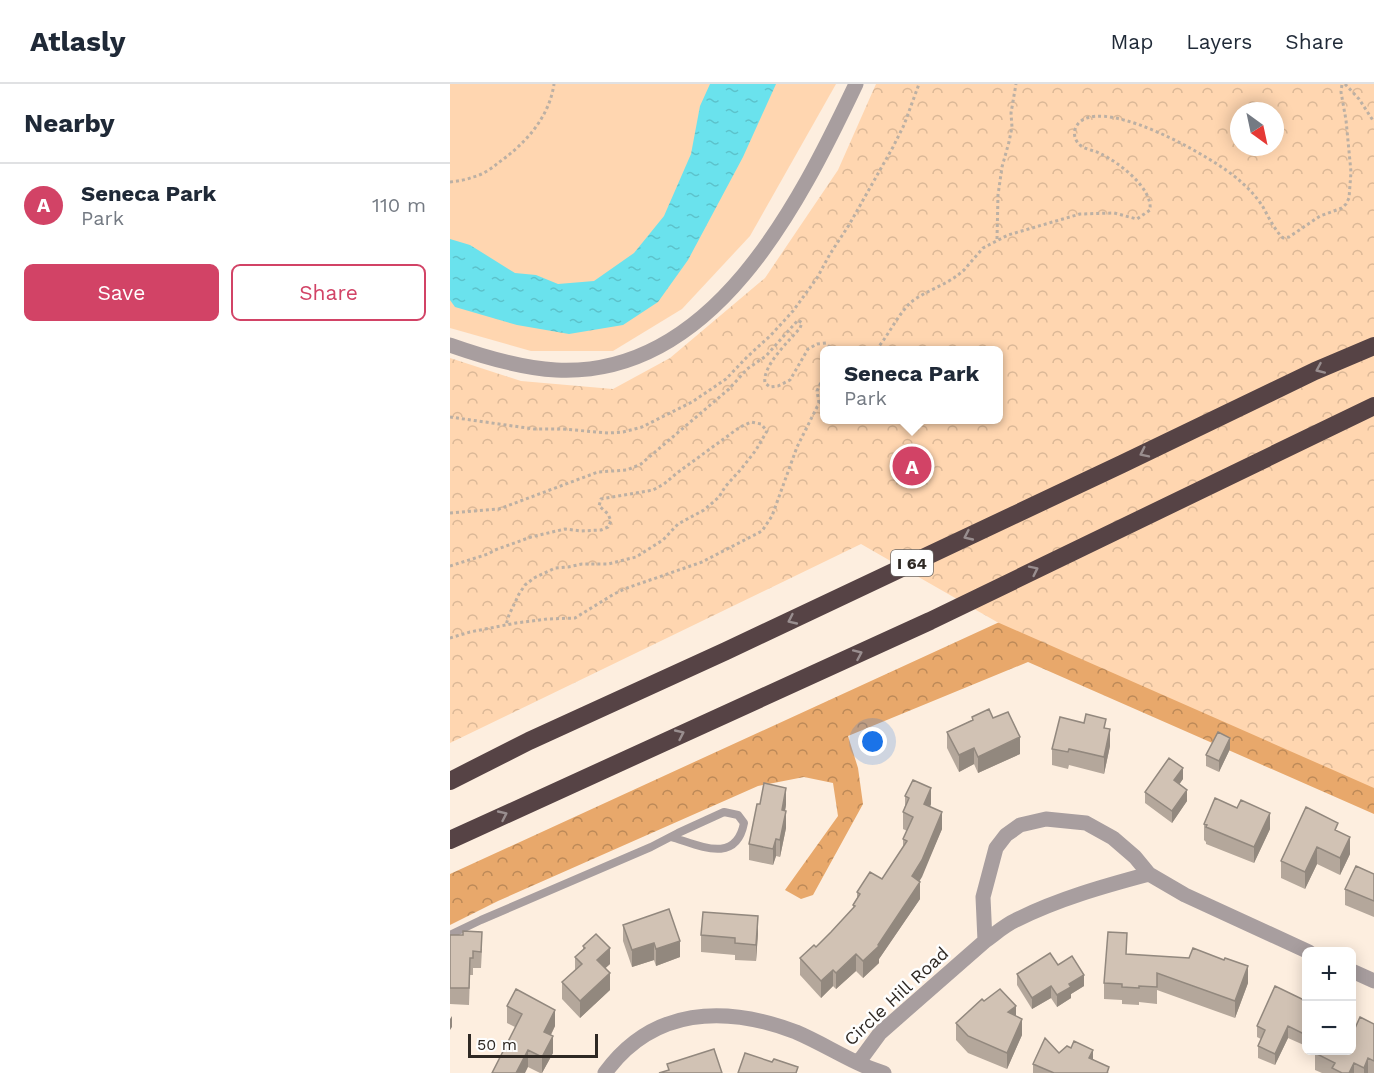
<!DOCTYPE html>
<meta charset="utf-8">
<style>
body{margin:0;font-family:"Work Sans",sans-serif;background:#f6f6f7;color:#1f2937}
.controls{position:absolute;right:18px;bottom:18px;display:grid;overflow:hidden;border-radius:9px;box-shadow:0 3px 15px #0003}
.controls button{width:54px;height:54px;display:grid;place-items:center;padding:0;border:0;border-bottom:2px solid #e0e1e3;background:#fff;color:#1f2937;font:30px sans-serif}
.compass{position:absolute;left:780px;top:18px;width:54px;height:54px;border-radius:50%;background:#fff;box-shadow:0 3px 15px #0003;rotate:147deg}
.scale{position:absolute;left:18px;bottom:15px;width:130px;box-sizing:border-box;padding-left:6px;border:3px solid #2e2823;border-top:0;font-size:16px;line-height:21px;white-space:nowrap;color:#2e2823;-webkit-text-stroke:4px #fefefe;paint-order:stroke}
.you{position:absolute;left:423px;top:658px;width:21px;height:21px;margin:-15px;border:4px solid #fff;border-radius:50%;background:#1a73e8;box-shadow:0 0 0 9px #1a73e833}
.badge{display:grid;place-items:center;width:39px;height:39px;border-radius:50%;background:#d24366;color:#fff;font-size:20px;font-weight:700}
.pin{position:absolute;translate:-50% -50%;border:3px solid #fff;box-shadow:0 2px 6px #0006}
.popup{position:absolute;left:370px;top:262px;width:183px;height:78px;box-sizing:border-box;display:grid;place-content:center;border-radius:9px;background:#fff;filter:drop-shadow(0 2px 4px #0005);font-size:20px;white-space:nowrap;color:#747a83}
.popup b{font-size:22px;color:#1f2937}
.popup::after{content:'';position:absolute;left:50%;top:100%;margin-left:-12px;border:12px solid transparent;border-top-color:#fff}
.list{margin:0;padding:0;list-style:none}
h2{display:flex;justify-content:space-between;align-items:center;height:78px;margin:0;padding:0 24px;font-size:26px}
h2 small{font-size:20px;font-weight:400;color:#747a83}
.list li{display:grid;grid-template-columns:39px 1fr auto;gap:18px;align-items:center;box-sizing:border-box;height:84px;padding:0 24px;border-top:2px solid #e0e1e3}
.list b{display:block;font-size:22px;white-space:nowrap}
.list p{margin:0;font-size:20px;white-space:nowrap;color:#747a83}
.list em{font-size:20px;font-style:normal;color:#747a83}
.actions{display:flex;gap:12px;padding:18px 24px}
.actions a{flex:1;padding:14px 0;border:2px solid #d24366;border-radius:9px;text-align:center;font-size:21px;color:#d24366}
.actions .main{background:#d24366;color:#fff}
.map{position:relative;flex:none;width:924px;height:989px;overflow:hidden}
header{display:flex;align-items:center;gap:36px;box-sizing:border-box;height:84px;padding:0 30px;background:#fff;border-bottom:2px solid #e0e1e3}
header strong{font-size:28px}
nav{display:flex;gap:33px;margin-inline-start:auto;font-size:21px}
main{display:flex}
aside{flex:1;background:#fff}
.map>svg:first-child{display:block}
.grass{fill:#ffd6b0}
.forest{fill:url(#forest-crowns)}
.park{fill:url(#park-crowns);fill-rule:evenodd}
.water{fill:url(#water-ripples)}
.lines{fill:none;stroke-linecap:round;stroke-linejoin:round}
.path{stroke:#bcb0a4;stroke-width:3;stroke-dasharray:3 3;stroke-linecap:butt}
.service{stroke:#a89e9f;stroke-width:8}
.minor{stroke:#a89e9f;stroke-width:15}
.motorway{stroke:#564345;stroke-width:18}
.wall{fill:#b4a79b}
.shaded-wall{fill:#92887e}
.building{fill:#d1c2b4;stroke:#92887e;stroke-width:1.5}
.oneway{stroke:#998e8f}
.labels{text-anchor:middle;dominant-baseline:central;stroke-width:5;stroke-linejoin:round;paint-order:stroke}
.shield{fill:#fefefe;stroke:#6c6865;stroke-width:1.5}
.shield-label{font-size:16px;font-weight:bold;fill:#2e2823}
.street-label{font-size:18px;fill:#2e2823;stroke:#fefefe}
</style>
<header>
<strong>Atlasly</strong>
<nav><a>Map</a><a>Layers</a><a>Share</a></nav>
</header>
<main>
<aside>
<h2>Nearby<small></small></h2>
<ul class="list">
<li><span class="badge">A</span><div><b>Seneca Park</b><p>Park</p></div><em>110 m</em></li>
</ul>
<div class="actions"><a class="main">Save</a><a>Share</a></div>
</aside>
<div class="map">
<svg width="924" height="989" viewBox="0 0 924 989">
<defs>
<pattern id="forest-crowns" width="20" height="18" patternUnits="userSpaceOnUse" patternTransform="scale(1.5)"><rect width="20" height="18" fill="#e8a86b"/><path d="M2 6a3 3 0 1 1 6 0M12 15a3 3 0 1 1 6 0" fill="none" stroke="#bc8958"/></pattern>
<pattern id="park-crowns" width="20" height="18" patternUnits="userSpaceOnUse" patternTransform="scale(1.5)"><rect width="20" height="18" fill="#ffd6b0"/><path d="M2 6a3 3 0 1 1 6 0M12 15a3 3 0 1 1 6 0" fill="none" stroke="#dbb897"/></pattern>
<pattern id="water-ripples" width="26" height="14" patternUnits="userSpaceOnUse" patternTransform="scale(1.5)"><rect width="26" height="14" fill="#6ae2ed"/><path d="M2 4q2-2 4 0t4 0M15 11q2-2 4 0t4 0" fill="none" stroke="#5cc2cb"/></pattern>
</defs>
<rect width="100%" height="100%" fill="#fdeedf"/>
<path class="grass" d="M0,0H386L300,152L232,225L163,267H81L0,244Z"/>
<path class="forest" d="M750,446L924,552V730L578,578L398,652L408,684L413,720L363,811L351,815L335,806L388,732L383,699L354,693L308,702L48,817L0,841V790Z"/>
<path class="park" d="M426,0H924V704L547,538L411,460L0,659V274L71,297L163,305L220,274L315,194L388,86ZM789,27H825V63H789ZM375,266H549V336H375Z"/>
<path class="water" d="M260,0H326L293,73L238,176L208,218L173,241L119,250L67,241L5,223L0,216V155L20,161L65,189L86,191L108,200L144,197L184,169L214,132L241,70L250,22Z"/>
<g class="lines">
<path class="path" d="M895,0L909,15L924,38
M0,98C8,97 16,96 23,93C32,91 41,85 48,79C75,60 99,34 104,0
M547,155L548,111L552,83L559,58L562,43L561,29L566,0
M426,266C438,252 446,234 459,220C472,208 494,202 508,191L514,186L533,164L558,151L630,130L664,129L687,135L700,126C703,104 668,78 651,70C644,66 636,66 630,61C622,54 623,43 631,37C661,15 764,74 789,96C797,103 807,113 813,123C819,134 824,145 833,154L839,153L870,132L892,124L896,120L899,114L901,88L896,36L891,8L892,0
M369,319L367,307L375,290
M0,333L84,345H112L159,349L173,348L192,343L242,318L276,295L297,273L321,251L343,227L367,194L380,170L399,141L443,63L454,41L469,0
M0,429L49,425L148,388L177,386L191,380L279,305L297,285L316,272L348,236L352,239L350,244C339,257 312,282 315,299L320,303L328,302L340,296L358,265L367,260L376,259L382,266
M0,482L38,470L45,466L81,453L115,445L131,447L151,446L158,443L161,437L158,430L149,422L151,415L203,406L214,400L227,389L290,343L301,338L311,340L317,347L306,366L292,384L275,403L269,413L254,426L228,440L213,456L186,473L158,480H132L118,483L105,484L84,494L75,501L69,510L59,531L56,541
M0,554L20,548L66,539L97,535L125,534L164,510L177,504L252,478L312,447L322,432L347,363L367,323L375,315"/>
<path class="service" d="M0,851L31,836L201,763L228,749L274,728L288,731L294,739C286,781 249,761 221,753"/>
<path class="minor" d="M0,261C34,273 70,284 106,286C263,294 349,120 406,0
M535,857C545,850 555,841 566,836C608,815 654,802 699,790
M902,887L924,897
M408,979L430,949L535,857L533,813L546,764L556,751L570,741L596,735L636,739L663,754L685,773L699,790L735,811L859,868
M155,989C203,923 275,921 346,948C367,957 387,969 408,979C416,983 425,986 434,989"/>
<path class="motorway" d="M0,697L79,657L276,567L672,380L865,287L924,262
M0,756L480,537L924,322"/>
</g>
<path class="wall" d="M522,633L543,634L570,670L528,689L524,680L509,688L497,664V648L522,636Z
M656,645L660,662L654,690L619,681L618,685L602,681V665Z
M780,665L769,688L756,682V671Z
M733,695L729,700L737,717L722,739L695,719V708Z
M455,712L481,720L480,723L492,745L469,797L470,815L429,875V879L413,894L406,887L386,905L383,902L371,914L350,891V874L366,863L381,848L403,825V821L407,814V808L432,795L453,764V755L457,747L453,745V728L455,722Z
M336,721L335,727L336,744L330,773L326,772L323,781L299,776V760Z
M754,740L820,745L804,779L756,760V758L754,756Z
M888,747L900,770L890,791L867,780L855,805L831,794V777Z
M924,790V833L895,821V805Z
M173,841L230,873L206,882L204,876L182,883L173,857Z
M308,849L306,877L285,876V871L251,868V851Z
M0,851L32,865L31,884H23V891H20L19,921L0,920Z
M133,862L160,880L155,884L160,906L130,934L112,915V898L125,886V873L133,866Z
M677,870L798,899L785,934L707,906V920L689,918V921L672,920V916L654,915V899Z
M608,881L634,902L621,910V914L607,923L601,914L582,925L567,901V890Z
M534,917L566,932L572,951L557,985L518,969L506,956V939Z
M856,917V962L838,954L825,981L808,974V962L811,955L807,953V942Z
M57,922L105,942L101,951L103,969L92,989H90L78,983L65,943L57,939Z
M924,940V989H872L865,986V969L902,966Z
M643,975L659,989H583V980Z"/>
<path class="shaded-wall" d="M660,645V662L654,690V673Z
M570,653V670L528,689V673Z
M780,654V665L769,688V677Z
M524,664V680L509,688V671Z
M733,684V695L724,708V696Z
M336,704V721L332,743V726Z
M481,704V720L474,737V720Z
M737,706V717L722,739V727Z
M336,727V744L330,773V756Z
M492,728V745L472,793L462,809V792Z
M820,729V745L804,779V763Z
M900,753V770L890,791V774Z
M326,755V772L323,781V765Z
M867,763V780L855,805V788Z
M470,798V815L429,875V879L413,894V877L428,861Z
M308,832V849L306,877V861Z
M230,857V873L206,882V865Z
M204,859V876L182,883V866Z
M160,864V880L147,892V876Z
M406,870V887L386,905V889Z
M798,882V899L785,934V917Z
M383,886V902L371,914V897Z
M160,889V906L130,934V917Z
M634,891V902L621,910V914L607,923V911L619,900Z
M601,902V914L582,925V914Z
M566,922V938L558,928Z
M105,926V942L94,964V948Z
M2,932V943L0,946V935Z
M572,935V951L557,985V969Z
M838,942V954L825,981V970Z
M103,952V969L92,989V973Z
M78,966V983L75,989H66Z
M643,966V982L639,974Z
M918,974V989H914V984Z
M904,979V989H899Z"/>
<path class="building" d="M539,625L543,634L558,628L570,653L528,673L524,664L509,671L497,648L523,636L522,633Z
M636,630L656,635L654,644L660,645L654,673L619,665L618,668L602,665L610,633L634,639Z
M768,648L780,654L769,677L756,671Z
M719,674L733,684L724,696L737,706L722,727L695,708Z
M463,696L481,704L474,720L492,728L472,776L462,792L470,798L428,861L429,862L413,877L406,870L386,889L383,886L371,897L350,874L364,861L366,863L381,848L405,822L403,821L410,810L407,808L420,788L432,795L457,757L453,755L463,733L453,728L459,714L455,712Z
M314,699L336,704L332,726L336,727L330,756L326,755L323,765L299,760L307,720H310Z
M765,714L787,724L791,716L820,729L804,763L756,743L757,741L754,740Z
M856,723L888,739L885,746L900,753L890,774L867,763L855,788L831,777Z
M906,782L924,790V817L895,805Z
M219,825L230,857L206,865L204,859L182,866L173,841Z
M253,828L308,832L306,861L285,859V854L251,851Z
M13,847L32,848L31,868L23,867V874H20L19,904H0V851H13Z
M658,848L677,849L676,870L739,874L743,864L774,876L775,874L798,882L785,917L707,889V903L689,902V904L672,903V900L654,899Z
M146,850L160,864L147,876L160,889L130,917L112,898L132,880L125,873L135,864L133,862Z
M600,869L608,881L622,872L634,891L619,900L621,903L607,911L601,902L582,914L567,890Z
M825,902L856,917V951L838,942L825,970L808,962L815,946L807,942Z
M66,905L105,926L94,948L103,952L92,973L78,966L66,989H42L72,930L57,922Z
M550,905L566,922L558,928L572,935L557,969L518,952L506,939L532,915L534,917Z
M910,933L924,940V977L918,974L914,984L904,979L899,989H892L882,984L885,979L865,969L867,966H902V951Z
M595,954L609,969L617,962L621,964L624,957L643,966L639,974L659,983L657,989H604L583,980Z
M264,965L272,989H209L219,986L217,980Z
M295,969L322,978L324,975L348,983L346,989H288Z"/>
<defs><path id="oneway-chevron" d="M-2-3.5L2.5 0L-2 3.5" fill="none" stroke-width="1.6" stroke-linecap="round" stroke-linejoin="round" transform="scale(1.5)"/></defs>
<g class="oneway">
<use href="#oneway-chevron" transform="translate(870 285) rotate(156)"/>
<use href="#oneway-chevron" transform="translate(694 369) rotate(154)"/>
<use href="#oneway-chevron" transform="translate(518 452) rotate(155)"/>
<use href="#oneway-chevron" transform="translate(584 486) rotate(-26)"/>
<use href="#oneway-chevron" transform="translate(342 536) rotate(155)"/>
<use href="#oneway-chevron" transform="translate(408 570) rotate(-24)"/>
<use href="#oneway-chevron" transform="translate(230 650) rotate(-25)"/>
<use href="#oneway-chevron" transform="translate(53 731) rotate(-25)"/>
</g>
<g class="labels">
<rect class="shield" x="441" y="466" width="42" height="26" rx="4.5"/>
<g class="shield-label">
<text x="462" y="479">I 64</text>
</g>
<g class="street-label">
<text transform="translate(446 912) rotate(-43)">Circle Hill Road</text>
</g>
</g>
</svg>
<div class="controls">
<button>+</button>
<button>−</button>
</div>
<svg class="compass" viewBox="-18 -18 36 36"><path d="M0-13l5 13h-10z" fill="#e53935"/><path d="M0 13l5-13h-10z" fill="#747a83"/></svg>
<div class="scale">50 m</div>
<div class="you"></div>
<div class="pin badge" style="left:462px;top:382px">A</div>
<div class="popup"><b>Seneca Park</b>Park</div>
</div>
</main>
